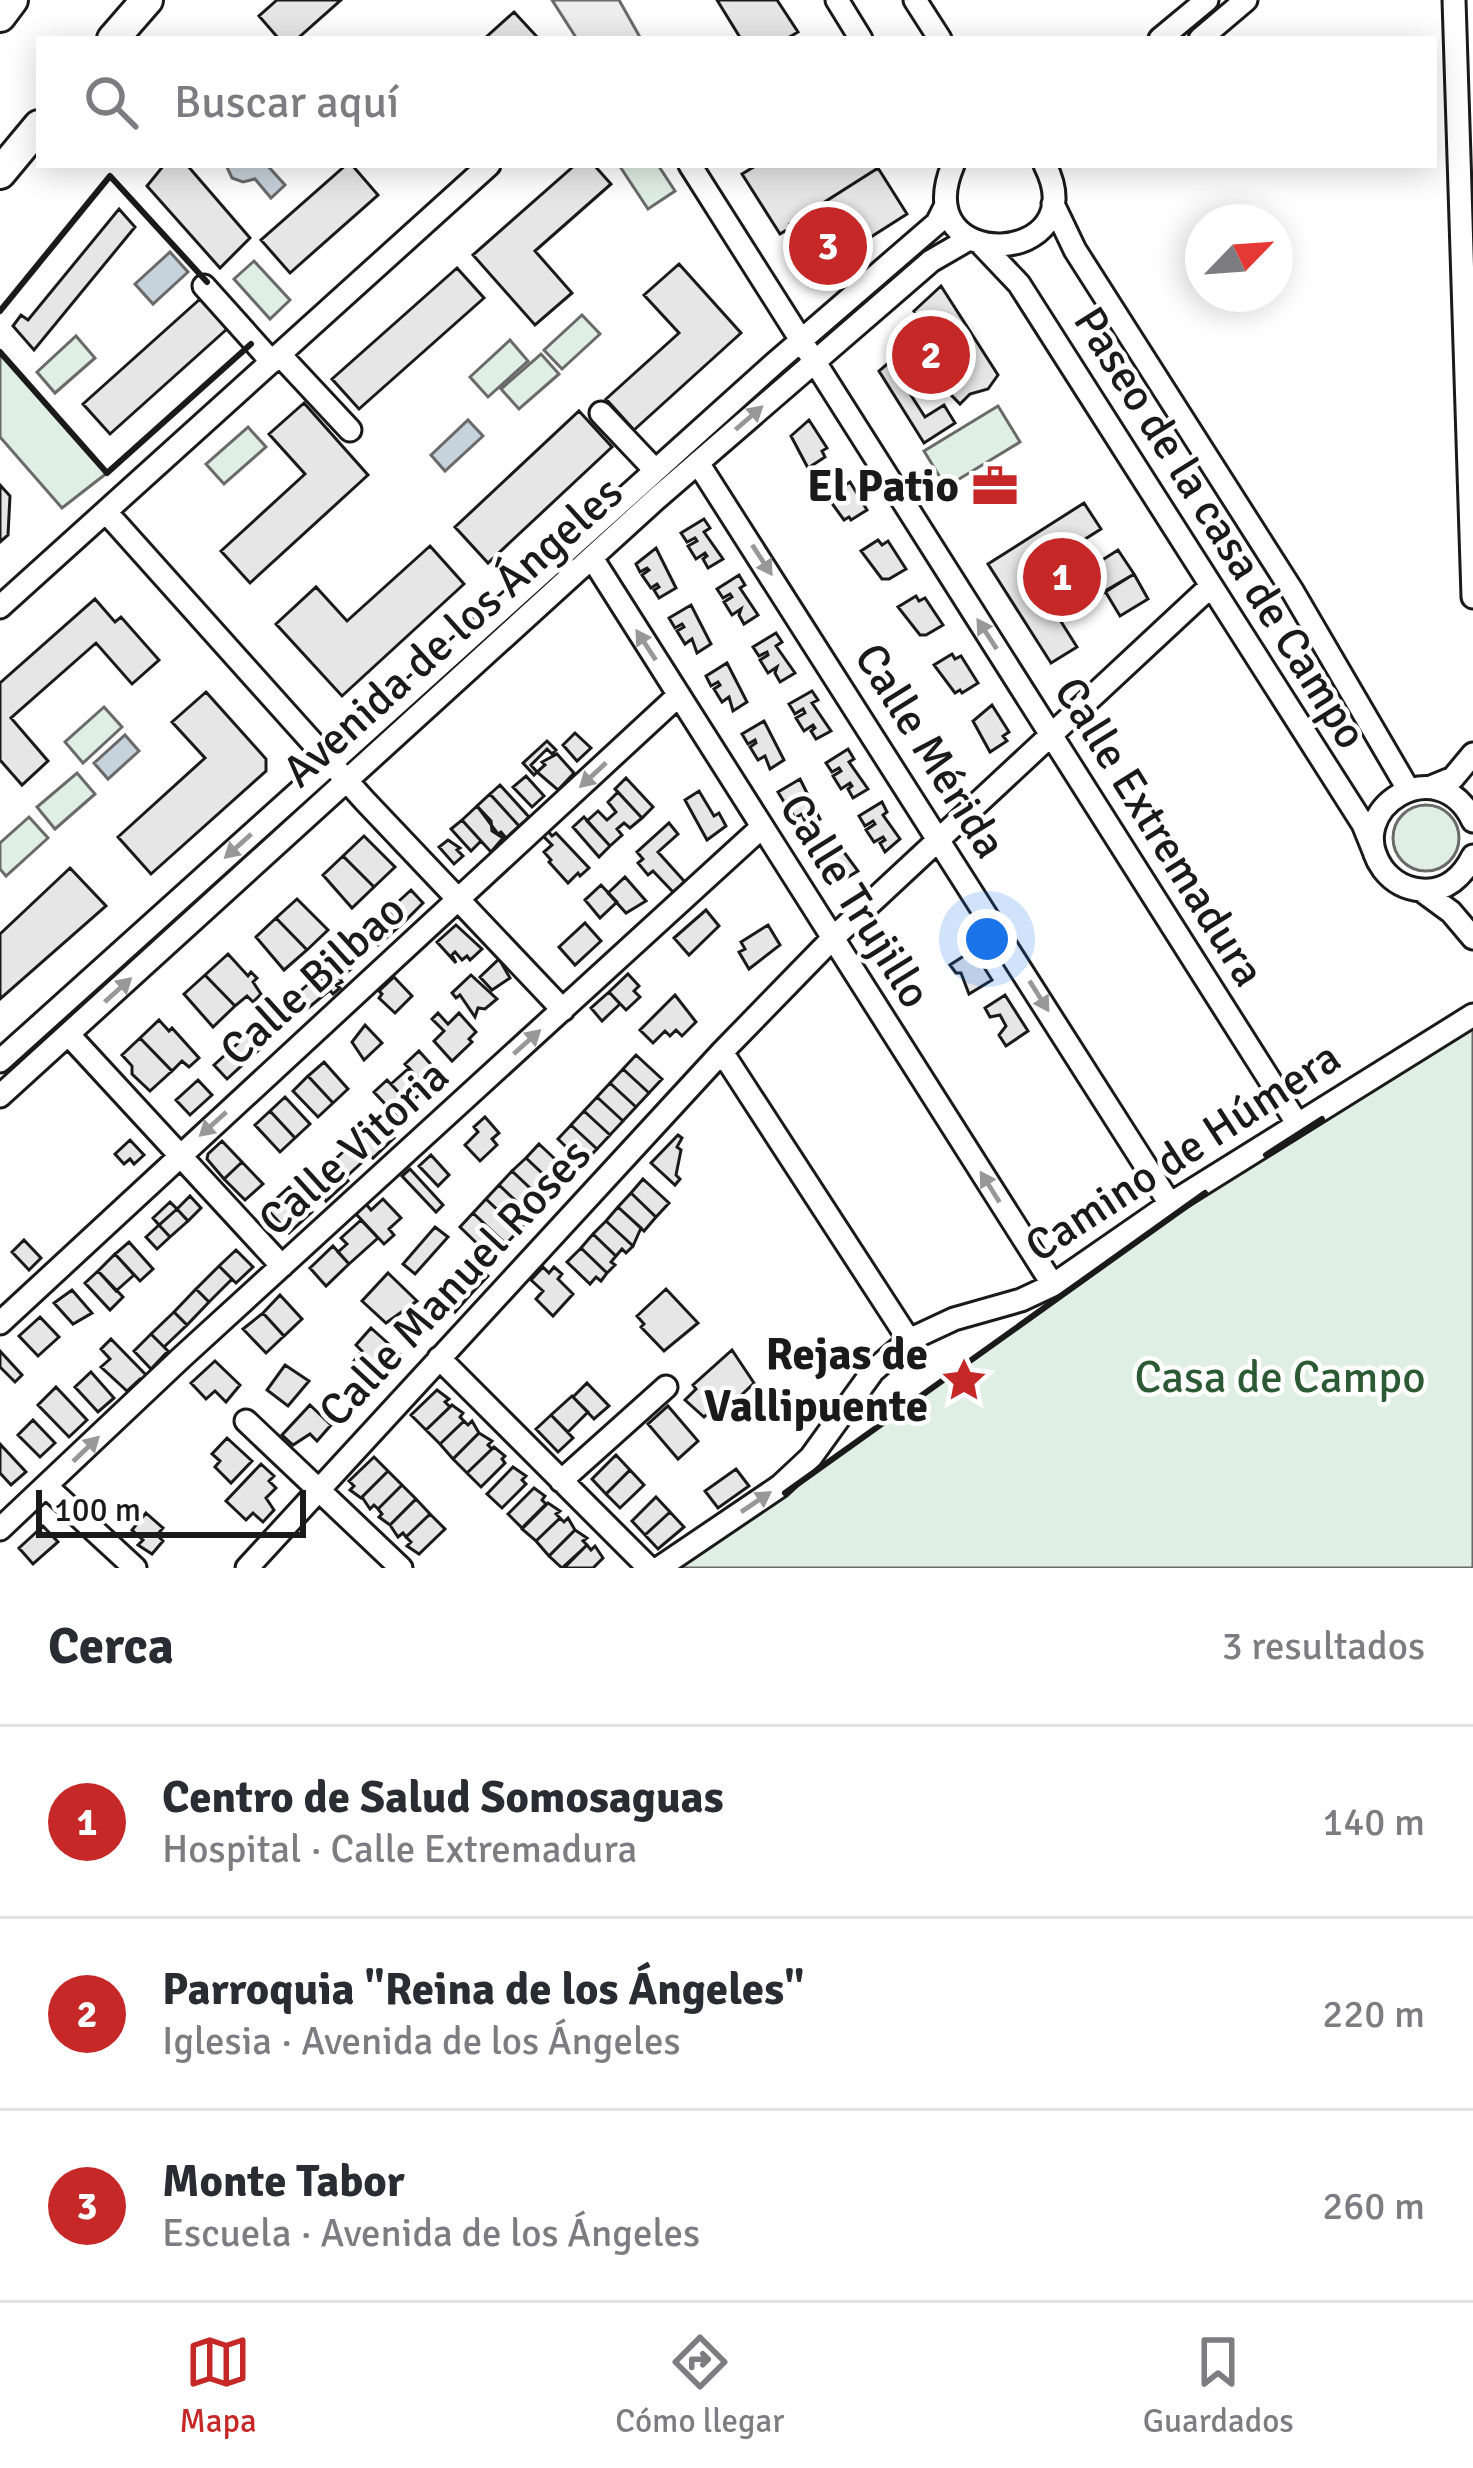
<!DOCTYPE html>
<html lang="es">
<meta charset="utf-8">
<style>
body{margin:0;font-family:Signika,sans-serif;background:#f2f2f3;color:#2b2b33}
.compass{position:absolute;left:1185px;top:204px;width:108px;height:108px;border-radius:50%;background:#fff;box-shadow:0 6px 30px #0003;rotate:65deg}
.scale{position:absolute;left:36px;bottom:30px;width:270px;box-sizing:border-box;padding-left:12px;border:6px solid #1a1a1a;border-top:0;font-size:33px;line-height:42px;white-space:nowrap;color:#1a1a1a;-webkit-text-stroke:9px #fff;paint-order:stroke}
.you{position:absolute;left:987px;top:939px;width:42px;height:42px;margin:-30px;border:9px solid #fff;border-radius:50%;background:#1a73e8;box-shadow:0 0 0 18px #1a73e833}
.badge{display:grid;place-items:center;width:78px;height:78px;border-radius:50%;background:#c62828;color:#fff;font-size:39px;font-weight:700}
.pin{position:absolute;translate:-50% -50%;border:6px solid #fff;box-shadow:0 3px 12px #0006}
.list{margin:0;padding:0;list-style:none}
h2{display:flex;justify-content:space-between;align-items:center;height:156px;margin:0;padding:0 48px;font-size:51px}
h2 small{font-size:39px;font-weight:400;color:#7c7c81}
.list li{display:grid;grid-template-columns:78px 1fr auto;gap:36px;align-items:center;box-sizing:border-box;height:192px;padding:0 48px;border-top:3px solid #e1e1e2}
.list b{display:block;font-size:45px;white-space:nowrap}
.list p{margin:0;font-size:39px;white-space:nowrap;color:#7c7c81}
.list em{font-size:39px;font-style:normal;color:#7c7c81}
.icon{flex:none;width:66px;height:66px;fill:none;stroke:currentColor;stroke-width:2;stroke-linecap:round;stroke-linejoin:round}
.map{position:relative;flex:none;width:1473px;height:1568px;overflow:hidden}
.search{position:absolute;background:#fff;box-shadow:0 6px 30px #0003;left:36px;right:36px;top:36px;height:132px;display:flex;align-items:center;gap:30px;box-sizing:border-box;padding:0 42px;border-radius:0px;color:#7c7c81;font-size:45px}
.sheet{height:732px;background:#fff}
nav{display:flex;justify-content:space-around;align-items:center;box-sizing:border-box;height:168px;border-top:3px solid #e1e1e2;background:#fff;font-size:33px;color:#7c7c81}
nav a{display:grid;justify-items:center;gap:6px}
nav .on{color:#c62828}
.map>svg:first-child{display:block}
.green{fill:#e0efe3;stroke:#6a6a6a;stroke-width:3}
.parking{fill:#ededed;stroke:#6a6a6a;stroke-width:3}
.water{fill:#c6d2dc;stroke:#6a6a6a;stroke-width:3}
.building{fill:#e6e6e6;stroke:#1a1a1a;stroke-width:3;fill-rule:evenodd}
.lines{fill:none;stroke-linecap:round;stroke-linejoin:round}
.minor-casing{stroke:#1a1a1a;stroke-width:27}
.highway-casing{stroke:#1a1a1a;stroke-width:36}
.minor{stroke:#fff;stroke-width:21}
.highway{stroke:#fff;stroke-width:30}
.wall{stroke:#1a1a1a;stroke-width:6}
.oneway{fill:#989898}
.labels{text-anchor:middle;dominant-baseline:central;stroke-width:9;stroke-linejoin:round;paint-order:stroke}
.poi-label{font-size:45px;font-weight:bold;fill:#1a1a1a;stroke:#fff;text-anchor:end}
.street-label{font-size:45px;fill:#1a1a1a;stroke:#fff}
.park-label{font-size:45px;fill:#2b5a34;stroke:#fff}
</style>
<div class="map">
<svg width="1473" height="1568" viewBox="0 0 1473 1568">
<rect width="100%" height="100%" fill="#fff"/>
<path class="green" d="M619,165H658L675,191L648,209Z
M254,261L290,300L270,319L234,279Z
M582,315L600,334L562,369L544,350Z
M76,336L95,358L55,393L37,372Z
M510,340L528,361L488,397L470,377Z
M0,352L107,473L62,508L0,437Z
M541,354L559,374L519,409L501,389Z
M998,406L1020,442L946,487L924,451Z
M248,427L266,447L224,484L206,464Z
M104,707L122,727L83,763L65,742Z
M77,773L95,794L55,829L37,807Z
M1393 838a33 33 0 1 1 66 0a33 33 0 1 1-66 0Z
M29,817L48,838L6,876L0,869V843Z
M1473,1024V1568H677L1205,1194Z"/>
<path class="parking" d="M552,0H619L641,39H577Z"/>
<path class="water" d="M226,165H267L285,185L271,198L255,179L243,182L232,178Z
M170,252L188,272L153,304L135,284Z
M468,420L483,436L445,471L431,455Z
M125,735L139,751L108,779L94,763Z"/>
<path class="building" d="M277,0H341L297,39H279L259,16Z
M717,0H777L798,32L786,39H741Z
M514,12L539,39H484Z
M164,165H187L250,238L220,268L147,186Z
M346,165H352L378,195L290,273L261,240Z
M575,165H594L611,184L535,251L572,293L535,325L473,255Z
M757,165H876L878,168L790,224L796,234L790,238L785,231L780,234L742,174Z
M878,168L907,214L819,270L790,224Z
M119,209L135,227L34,350L13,326L21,315L28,320Z
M679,264L741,333L634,430L606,399L679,333L644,295Z
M457,268L484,298L359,409L332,379Z
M941,286L998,375L988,389L970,394L960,404L916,359L898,375L925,417L944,405L955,423L924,443L879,371L929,328L914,311Z
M200,299L227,329L110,434L83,404Z
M304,403L368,475L250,583L221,551L305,474L269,434Z
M579,411L612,447L488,563L455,527Z
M809,420L827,448L822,451L825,457L808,468L791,436Z
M840,480L844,486L850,482L867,510L851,520L849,517L844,520L823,491Z
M0,485L10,496L8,535L0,542Z
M1084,503L1101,529L1082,541L1096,564L1118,550L1134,574L1060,620L1077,647L1051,663L988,564ZM1052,557L1069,581L1045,597L1029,573Z
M704,519L710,528L704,532L723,559L708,568L703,559L707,556L705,553L696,559L688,546L697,541L695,538L687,542L681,533Z
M878,540L882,545L888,541L906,569L889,579H882L861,551Z
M430,546L464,584L342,696L276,624L316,587L347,621Z
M656,548L676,588L659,598L654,590L659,587L657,584L651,588L642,575L649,570L647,568L640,572L636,564Z
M1134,574L1148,599L1120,616L1105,591Z
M739,575L745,585L740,588L758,615L744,624L739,615L741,609L732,615L724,602L732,597L730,594L723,598L717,589Z
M916,596L919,601L925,598L943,625L926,635H920L898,607Z
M95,599L115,622L121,617L159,660L132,684L96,643L11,718L48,761L22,785L0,760V683Z
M691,605L711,644L697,653L692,639L685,644L677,631L684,627L682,624L675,628L669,618Z
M776,633L782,642L776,646L795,673L780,682L775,673L777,667L768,673L760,660L768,655L767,652L759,656L753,647Z
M952,654L955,659L961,656L978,683L962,693L960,690L955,693L934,665Z
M727,663L747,702L733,711L729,697L722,702L714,689L720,685L718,682L711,686L706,676Z
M812,691L818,700L812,703L831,731L816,739L811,731L815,728L813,725L804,731L796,718L805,713L803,709L795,714L789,704Z
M206,692L266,759V771L151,874L118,837L205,758L172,722Z
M992,705L1009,732L1003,736L1007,741L990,752L973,721Z
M764,721L784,760L770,769L765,756L758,760L750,747L756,743L755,740L748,744L742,734Z
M575,733L591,748L577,761L563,745Z
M547,741L556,750L552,754L547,749L531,765L537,772L534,775L523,763Z
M848,749L854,759L849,762L868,789L853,798L848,789L852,786L850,783L841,789L833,776L841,771L839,768L832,772L826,763Z
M557,754L574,773L558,790L537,772L545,765L542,762Z
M526,776L544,796L532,807L513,787Z
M626,778L653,807L642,818L615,789Z
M800,779L820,819L807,827L802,814L795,818L787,805L793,801L791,798L784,802L778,792Z
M500,785L529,817L519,826L490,794Z
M699,791L714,816L719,813L726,826L707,840L685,800Z
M618,792L642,818L630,828L624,823L617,829L622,835L610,846L587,821L598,811L607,820L616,812L608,802Z
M490,794L519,826L506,838L501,832L498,834L477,806Z
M882,802L887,812L883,815L900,839L885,852L880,843L885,840L883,837L874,842L866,830L875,824L873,821L865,826L859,816Z
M477,806L491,821L492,831L503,838L491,852L462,820Z
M584,817L610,846L599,857L573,827Z
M462,820L481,841L471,851L451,829Z
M669,823L678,834L658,852L685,882L673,892L653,871L648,875L638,863L643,859L637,852Z
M548,831L552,836L556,833L589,868L580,876L578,873L568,883L549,862L551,860L544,852L552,845L543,836Z
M364,836L395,867L374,887L343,856Z
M832,836L858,871L836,884L830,875L837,871L835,868L828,872L821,859L828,855L818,844Z
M448,840L460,848L457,850L463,856L454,864L439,847Z
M343,856L374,887L352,908L323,875Z
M70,868L106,906L0,999V934Z
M625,877L646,901L626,913L608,893Z
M601,885L617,902L600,918L585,900Z
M411,890L423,903L401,925L388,911Z
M297,899L328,930L307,950L276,918Z
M706,910L719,926L689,955L674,938Z
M388,911L401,925L378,945L366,932Z
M276,918L307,950L284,970L256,937Z
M585,923L601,941L575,965L559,947Z
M456,925L482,949L470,960L467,956L462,960L455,952L452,955L456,963L437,942Z
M768,925L780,945L749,969L739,952L745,949L741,942Z
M973,950L992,980L969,994L961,973H956L950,965Z
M228,954L248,976L251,972L257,978L253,982L261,994L253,1002L247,996L235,1006L205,975Z
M339,956L351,969L340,979L342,982L336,985L340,988L333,994L317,976Z
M499,959L510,978L492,990L480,977Z
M628,974L639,986L634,991L640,997L626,1010L609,992Z
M205,975L235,1006L213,1027L184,994Z
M471,975L497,999L485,1009L478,1008L475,1017L460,995L456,998L452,993Z
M317,976L330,990L307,1009L295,996Z
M394,977L412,996L395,1013L379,998L382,994L379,991Z
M609,992L620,1004L602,1021L591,1008Z
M675,995L696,1022L682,1036L676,1030L670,1036L665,1031L653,1043L640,1030Z
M1005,995L1028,1031L1006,1046L999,1035L1006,1026L1000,1015L990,1017L985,1008Z
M438,1013L448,1024L459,1013L476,1032L469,1039L472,1042L452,1061L434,1041L444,1031L432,1019Z
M159,1020L169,1031L172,1028L199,1058L189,1067L182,1061L172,1071L140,1038Z
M365,1025L382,1043L364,1060L352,1042Z
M247,1035L260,1049L227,1079L214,1065Z
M140,1038L172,1071L150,1091L132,1074V1066L122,1055Z
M419,1051L444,1079L431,1092L405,1064Z
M636,1055L662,1079L649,1093L623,1069Z
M324,1062L348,1089L333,1103L308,1076Z
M409,1068L427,1088L409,1104L391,1084Z
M623,1069L649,1093L636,1107L610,1083Z
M308,1076L333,1103L318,1117L293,1091Z
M198,1080L212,1095L190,1115L176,1100Z
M387,1080L413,1108L400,1120L374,1092Z
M610,1083L636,1107L623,1121L597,1097Z
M285,1097L310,1124L295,1138L270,1111Z
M597,1097L623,1121L610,1135L584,1111Z
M270,1111L295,1138L280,1152L255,1125Z
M584,1111L610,1135L597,1149L571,1125Z
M485,1117L499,1133L492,1139L497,1145L480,1161L465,1145L478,1132L474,1127Z
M377,1120L394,1138L373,1158L356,1140Z
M571,1125L597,1149L583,1163L558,1139Z
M678,1135L682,1138L677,1147L681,1150L676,1175L680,1179L675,1185L651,1163Z
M130,1140L144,1155L134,1164L130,1159L124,1164L115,1154Z
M356,1140L370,1155L345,1178L331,1163Z
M222,1141L242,1162L224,1179L207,1159L208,1154Z
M539,1144L571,1174L558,1188L526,1158Z
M431,1155L449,1175L438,1186L419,1166Z
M526,1158L558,1188L545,1202L512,1171Z
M242,1162L263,1184L245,1200L224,1179Z
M331,1163L348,1181L326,1201L310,1183Z
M410,1169L443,1205L436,1212L402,1176Z
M512,1171L545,1202L532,1216L499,1185Z
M643,1179L669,1203L656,1217L631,1193Z
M499,1185L532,1216L519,1230L486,1199Z
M289,1187L312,1212L289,1233L266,1208Z
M631,1193L656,1217L644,1231L618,1207Z
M190,1196L201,1208L188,1221L177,1209Z
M383,1199L401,1218L389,1229L394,1235L384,1244L356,1214L366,1204L371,1210Z
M486,1199L519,1230L506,1244L473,1213Z
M170,1202L177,1209L159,1225L153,1218Z
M618,1207L641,1228L633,1246L606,1221Z
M177,1209L188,1221L170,1237L159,1225Z
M473,1213L506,1244L492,1258L460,1227Z
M361,1220L378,1238L349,1264L338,1252L347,1244L341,1238Z
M606,1221L633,1246L626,1253L622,1249L616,1256L593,1234Z
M159,1225L170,1237L157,1249L146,1237Z
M435,1227L448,1237L415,1274L403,1264Z
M593,1234L616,1256L611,1262L615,1265L607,1273L581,1248Z
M24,1240L41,1258L29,1270L12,1252Z
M129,1242L153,1269L140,1281L115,1254Z
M333,1246L349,1264L326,1286L310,1268Z
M581,1248L607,1273L601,1281L596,1277L590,1284L567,1262Z
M236,1250L253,1267L236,1283L219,1266Z
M115,1254L134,1275L116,1291L98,1271Z
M469,1258L488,1276L471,1294L452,1276Z
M219,1266L232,1279L209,1302L196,1289Z
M543,1267L549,1273L554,1267L562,1274L558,1279L573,1294L553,1316L536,1299L543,1291L531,1280Z
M98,1271L123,1297L110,1310L85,1283Z
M388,1273L417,1301L386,1323L362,1301Z
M452,1276L471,1294L455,1312L436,1294Z
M196,1289L209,1302L187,1325L174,1312Z
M666,1289L698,1323L664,1351L641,1327L644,1324L637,1316Z
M72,1290L92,1313L73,1324L54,1303Z
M280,1295L302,1319L284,1336L263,1313Z
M174,1312L187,1325L164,1347L151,1334Z
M263,1313L284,1336L266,1353L243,1329Z
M40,1317L59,1337L38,1356L19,1336Z
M371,1328L400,1354L384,1371L378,1365L365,1379L350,1366L362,1351L356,1345Z
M151,1334L168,1351L151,1369L134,1351Z
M111,1339L148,1377L143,1382L140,1379L127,1391L101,1367L110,1359L101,1349Z
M732,1350L754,1383L730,1406L722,1396L724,1399L704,1417L685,1400L696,1389L693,1385Z
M0,1351L22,1375L15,1382L0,1367Z
M215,1361L240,1385L226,1402L215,1391L206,1399L191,1383Z
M285,1365L309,1381L288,1406L267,1390Z
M91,1372L114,1398L98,1412L75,1387Z
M587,1383L609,1406L594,1419L573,1397Z
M56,1387L87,1420L69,1437L38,1405Z
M437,1390L449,1399L445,1402L450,1407L426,1430L411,1415Z
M572,1396L588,1412L568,1432L551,1415Z
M310,1405L331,1425L317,1441L310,1434L293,1445L282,1435Z
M452,1405L463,1413L460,1417L464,1421L440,1444L426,1430Z
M668,1406L698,1441L678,1459L648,1424Z
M551,1415L573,1438L558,1452L536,1429Z
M33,1420L55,1443L40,1457L18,1435Z
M464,1421L468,1425L472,1421L479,1433L453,1459L440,1444Z
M479,1433L492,1441L488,1445L492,1449L467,1473L453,1459Z
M227,1438L252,1461L231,1483L215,1467L220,1461L212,1454Z
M0,1444L26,1472L11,1485L0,1473Z
M494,1447L505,1456L502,1459L505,1463L481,1487L467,1473Z
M616,1455L630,1470L606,1494L592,1479Z
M374,1457L388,1471L361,1498L350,1490L354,1486L349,1481Z
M261,1464L274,1476L269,1481L276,1488L266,1498L274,1510L263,1522L253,1513L246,1520L226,1501Z
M513,1467L526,1476L522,1480L526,1484L502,1508L487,1494Z
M736,1469L749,1486L718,1508L705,1491Z
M630,1470L644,1485L620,1508L606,1494Z
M388,1471L402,1485L378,1509L374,1505L370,1509L362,1497Z
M402,1485L416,1499L390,1525L379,1517L382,1514L378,1509Z
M534,1488L545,1496L542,1500L546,1504L522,1528L508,1514Z
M656,1497L670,1512L645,1535L632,1521Z
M416,1499L430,1514L406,1537L403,1533L398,1537L390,1525Z
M548,1503L560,1511L556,1514L560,1518L536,1541L522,1529Z
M670,1512L684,1527L658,1549L645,1535Z
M146,1513L163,1528L157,1535L163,1541L152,1554L138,1545L143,1540L132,1530Z
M430,1514L445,1529L419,1554L407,1546L411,1542L406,1537Z
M560,1518L564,1522L568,1518L575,1530L549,1556L536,1541Z
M43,1526L58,1542L33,1564L19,1548Z
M575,1530L587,1538L583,1541L587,1545L562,1568L549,1556Z
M587,1545L591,1550L595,1546L603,1558L593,1568H564Z"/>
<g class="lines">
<g class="minor-casing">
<path id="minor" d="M837,0L861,39
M915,0L940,39
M1454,0L1473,597
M1160,39L1207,0
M1200,39L1246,0
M690,165L1297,1123
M953,165C906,276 1097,267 1045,165
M1053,204L1075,250L1293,592L1408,789
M982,245L1019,284L1363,824L1378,861
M204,286L272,362
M280,355L350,430
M601,413L655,470
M698,463L1170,1204
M106,512L364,800L563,1010
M592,558L1053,1285
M0,607L489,165
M1431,787L1453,778L1473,754
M1473,821C1439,748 1340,809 1383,869C1393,882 1406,889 1422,890C1446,892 1463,876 1473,856
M1421,890L1451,912L1473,938
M68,1034L282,1266
M722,1052L909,1340
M0,1061L775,363L937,223L946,205
M0,1096L656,499L931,261L969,239
M0,1323L679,695
M439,1358L649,1568
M246,1421L401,1568
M561,1481L666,1387
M46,1486L135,1568
M0,1529L181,1358L762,827
M247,1568L722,1052L833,938L1211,586
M659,1568L780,1486L811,1457L873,1371L909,1340L954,1319L1021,1300L1053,1285L1170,1204L1473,1015"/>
</g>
<g class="highway-casing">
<path id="highway" d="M0,16L12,0
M113,39L147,0
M0,173L39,126"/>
</g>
<use href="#minor" class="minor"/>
<use href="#highway" class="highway"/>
<path class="wall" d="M0,311L110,176L207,282
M0,352L107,473L251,344
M1266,1155L1322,1119
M785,1493L1205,1193"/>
</g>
<defs><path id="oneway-solid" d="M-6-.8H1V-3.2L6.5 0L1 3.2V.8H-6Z" transform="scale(3)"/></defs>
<g class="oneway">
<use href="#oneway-solid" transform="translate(749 418) rotate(-41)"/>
<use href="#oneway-solid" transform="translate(762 560) rotate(57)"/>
<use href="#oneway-solid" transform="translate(987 634) rotate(-123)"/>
<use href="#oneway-solid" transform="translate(646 645) rotate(-123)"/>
<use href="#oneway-solid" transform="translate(593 775) rotate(137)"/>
<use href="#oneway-solid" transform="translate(238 846) rotate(138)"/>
<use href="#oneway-solid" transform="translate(118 990) rotate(-42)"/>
<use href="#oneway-solid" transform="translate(1039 996) rotate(58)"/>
<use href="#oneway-solid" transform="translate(527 1042) rotate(-42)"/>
<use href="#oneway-solid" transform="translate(213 1124) rotate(138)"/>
<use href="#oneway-solid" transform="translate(990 1187) rotate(-122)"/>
<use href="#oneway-solid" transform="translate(86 1449) rotate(-44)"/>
<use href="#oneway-solid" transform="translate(756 1502) rotate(-34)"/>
</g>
<defs>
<g id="office-bare" transform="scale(3.6)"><path d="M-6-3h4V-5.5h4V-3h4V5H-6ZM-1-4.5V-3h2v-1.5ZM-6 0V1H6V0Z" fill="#c62828" stroke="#fff" stroke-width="2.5" paint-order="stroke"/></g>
<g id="sight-bare" transform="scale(3.6)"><path d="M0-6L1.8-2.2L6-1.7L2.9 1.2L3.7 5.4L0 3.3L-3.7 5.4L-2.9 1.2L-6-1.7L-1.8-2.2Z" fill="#c62828" stroke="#fff" stroke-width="2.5" paint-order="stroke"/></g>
</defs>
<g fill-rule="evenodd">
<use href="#office-bare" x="995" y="486"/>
<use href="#sight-bare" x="964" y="1380"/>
</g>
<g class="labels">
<g class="poi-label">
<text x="959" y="486">El Patio</text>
<text x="928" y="1354">Rejas de<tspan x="928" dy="52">Vallipuente</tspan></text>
</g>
<g class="street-label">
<text transform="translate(1220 528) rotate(58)">Paseo de la casa de Campo</text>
<text transform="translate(453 632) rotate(-42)">Avenida de los Ángeles</text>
<text transform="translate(930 751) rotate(58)">Calle Mérida</text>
<text transform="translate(1159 832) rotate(58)">Calle Extremadura</text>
<text transform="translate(855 901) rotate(58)">Calle Trujillo</text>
<text transform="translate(313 980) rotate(-42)">Calle Bilbao</text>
<text transform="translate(354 1148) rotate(-42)">Calle Vitoria</text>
<text transform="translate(1183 1152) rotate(-33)">Camino de Húmera</text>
<text transform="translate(455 1283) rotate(-47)">Calle Manuel Roses</text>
</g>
<g class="park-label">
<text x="1280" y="1377">Casa de Campo</text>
</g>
</g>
</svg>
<svg class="compass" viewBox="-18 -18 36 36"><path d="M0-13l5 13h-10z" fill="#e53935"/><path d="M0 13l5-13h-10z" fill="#7c7c81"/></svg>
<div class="scale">100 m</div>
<div class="you"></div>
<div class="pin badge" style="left:1062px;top:577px">1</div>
<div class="pin badge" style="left:931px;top:355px">2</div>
<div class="pin badge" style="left:828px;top:246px">3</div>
<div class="search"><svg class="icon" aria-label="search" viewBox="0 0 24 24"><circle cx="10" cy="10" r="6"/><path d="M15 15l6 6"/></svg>Buscar aquí</div>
</div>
<section class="sheet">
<h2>Cerca<small>3 resultados</small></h2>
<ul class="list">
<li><span class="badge">1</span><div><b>Centro de Salud Somosaguas</b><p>Hospital · Calle Extremadura</p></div><em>140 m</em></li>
<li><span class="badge">2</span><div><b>Parroquia &quot;Reina de los Ángeles&quot;</b><p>Iglesia · Avenida de los Ángeles</p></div><em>220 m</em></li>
<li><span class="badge">3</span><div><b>Monte Tabor</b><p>Escuela · Avenida de los Ángeles</p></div><em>260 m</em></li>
</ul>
</section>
<nav>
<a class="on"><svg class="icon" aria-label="map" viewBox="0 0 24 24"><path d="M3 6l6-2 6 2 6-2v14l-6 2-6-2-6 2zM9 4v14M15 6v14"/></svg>Mapa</a>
<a><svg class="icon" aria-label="directions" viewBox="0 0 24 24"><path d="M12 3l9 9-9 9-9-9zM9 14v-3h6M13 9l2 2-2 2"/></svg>Cómo llegar</a>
<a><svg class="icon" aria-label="saved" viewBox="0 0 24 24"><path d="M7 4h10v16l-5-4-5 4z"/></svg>Guardados</a>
</nav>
